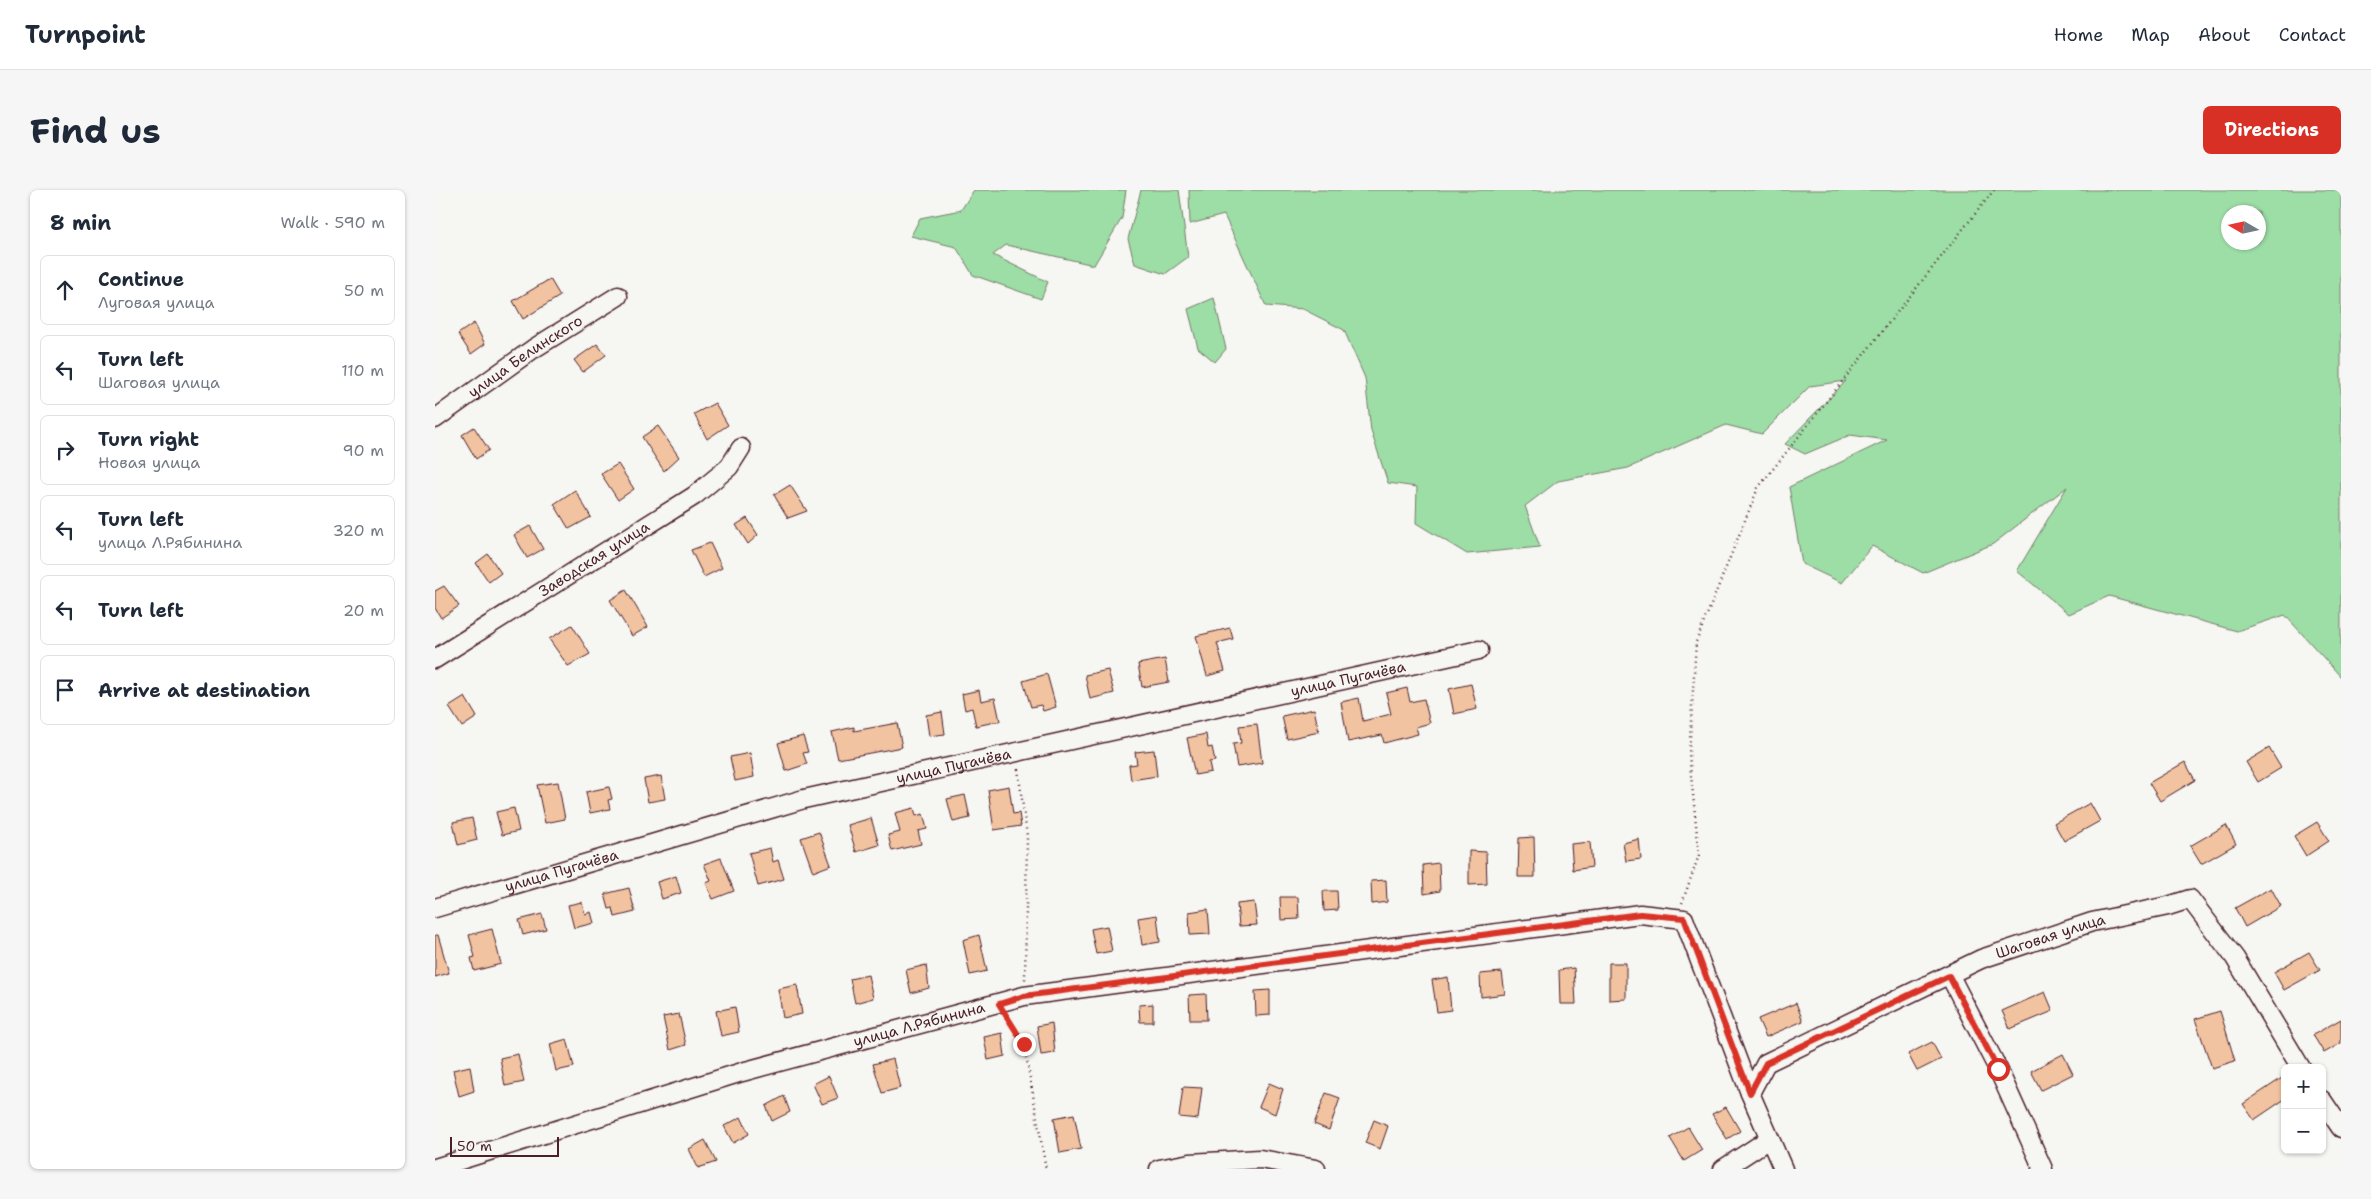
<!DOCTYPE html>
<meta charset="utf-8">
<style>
body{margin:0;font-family:"Shantell Sans",sans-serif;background:#f6f6f7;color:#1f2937}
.controls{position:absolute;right:15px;bottom:15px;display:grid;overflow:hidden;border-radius:8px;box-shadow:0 1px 4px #0004}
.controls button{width:45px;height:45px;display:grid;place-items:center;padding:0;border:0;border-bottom:1px solid #e0e1e3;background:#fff;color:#1f2937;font:25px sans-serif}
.compass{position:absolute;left:1786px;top:15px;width:45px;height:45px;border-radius:50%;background:#fff;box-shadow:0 1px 4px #0004;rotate:279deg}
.scale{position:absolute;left:15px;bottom:12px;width:109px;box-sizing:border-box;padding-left:5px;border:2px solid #4a1f2b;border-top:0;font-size:14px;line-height:18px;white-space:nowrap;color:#4a1f2b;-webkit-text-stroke:4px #f6f6f2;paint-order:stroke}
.stop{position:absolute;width:15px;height:15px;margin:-11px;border:4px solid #d93025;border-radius:50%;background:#fff}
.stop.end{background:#d93025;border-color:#fff;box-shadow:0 1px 5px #0008}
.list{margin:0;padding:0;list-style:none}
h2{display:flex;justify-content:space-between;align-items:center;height:65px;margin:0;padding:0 20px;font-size:21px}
h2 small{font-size:16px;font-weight:400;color:#747a83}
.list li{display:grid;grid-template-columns:32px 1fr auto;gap:15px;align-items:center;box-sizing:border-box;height:70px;margin:0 10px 10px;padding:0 10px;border:1px solid #e0e1e3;border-radius:8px}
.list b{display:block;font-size:19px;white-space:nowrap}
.list p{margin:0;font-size:16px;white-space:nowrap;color:#747a83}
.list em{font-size:16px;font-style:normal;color:#747a83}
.icon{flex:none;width:28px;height:28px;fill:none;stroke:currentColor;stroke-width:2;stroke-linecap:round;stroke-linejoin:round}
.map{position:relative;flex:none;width:1906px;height:979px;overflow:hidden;border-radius:8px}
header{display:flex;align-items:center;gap:30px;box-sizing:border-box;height:70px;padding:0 25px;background:#fff;border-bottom:1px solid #e0e1e3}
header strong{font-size:24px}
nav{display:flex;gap:28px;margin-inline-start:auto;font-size:18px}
.intro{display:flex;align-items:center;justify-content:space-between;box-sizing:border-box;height:120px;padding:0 30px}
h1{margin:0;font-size:35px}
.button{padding:12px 22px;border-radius:8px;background:#d93025;color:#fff;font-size:18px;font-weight:700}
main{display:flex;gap:30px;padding:0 30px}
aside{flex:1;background:#fff;border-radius:8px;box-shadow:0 1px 4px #0004}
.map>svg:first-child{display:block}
.green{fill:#9ddda6;stroke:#747e68;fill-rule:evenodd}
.building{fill:#f1c3a0;stroke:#4a1f2b}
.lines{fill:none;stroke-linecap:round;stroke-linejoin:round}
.minor-casing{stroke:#4a1f2b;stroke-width:21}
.path{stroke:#4a1f2b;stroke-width:2.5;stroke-dasharray:1 4;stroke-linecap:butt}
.minor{stroke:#f6f6f2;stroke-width:18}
.route{stroke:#d93025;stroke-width:6}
.labels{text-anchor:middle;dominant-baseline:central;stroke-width:4.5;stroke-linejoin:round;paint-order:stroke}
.street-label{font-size:15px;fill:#4a1f2b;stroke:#f6f6f2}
</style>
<header>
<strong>Turnpoint</strong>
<nav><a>Home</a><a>Map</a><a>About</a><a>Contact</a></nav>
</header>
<div class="intro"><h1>Find us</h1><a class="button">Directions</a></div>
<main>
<aside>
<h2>8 min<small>Walk · 590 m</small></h2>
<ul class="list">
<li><svg class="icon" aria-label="ahead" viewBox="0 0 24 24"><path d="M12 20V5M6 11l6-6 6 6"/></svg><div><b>Continue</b><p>Луговая улица</p></div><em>50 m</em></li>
<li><svg class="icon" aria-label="left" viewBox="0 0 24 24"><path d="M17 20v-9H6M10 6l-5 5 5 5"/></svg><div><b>Turn left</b><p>Шаговая улица</p></div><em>110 m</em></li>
<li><svg class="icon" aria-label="right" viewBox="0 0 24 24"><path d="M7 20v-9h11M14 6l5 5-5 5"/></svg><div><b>Turn right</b><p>Новая улица</p></div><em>90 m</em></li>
<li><svg class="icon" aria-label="left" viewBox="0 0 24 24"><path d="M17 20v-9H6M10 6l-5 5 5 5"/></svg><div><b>Turn left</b><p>улица Л.Рябинина</p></div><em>320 m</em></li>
<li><svg class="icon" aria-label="left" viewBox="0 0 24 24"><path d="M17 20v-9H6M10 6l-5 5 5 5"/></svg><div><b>Turn left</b></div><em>20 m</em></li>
<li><svg class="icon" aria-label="arrive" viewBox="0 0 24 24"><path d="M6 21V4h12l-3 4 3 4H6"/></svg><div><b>Arrive at destination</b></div></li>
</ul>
</aside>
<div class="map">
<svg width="1906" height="979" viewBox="0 0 1906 979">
<rect width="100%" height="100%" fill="#f6f6f2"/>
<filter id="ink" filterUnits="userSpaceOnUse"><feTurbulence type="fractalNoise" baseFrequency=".02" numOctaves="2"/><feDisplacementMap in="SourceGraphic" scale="10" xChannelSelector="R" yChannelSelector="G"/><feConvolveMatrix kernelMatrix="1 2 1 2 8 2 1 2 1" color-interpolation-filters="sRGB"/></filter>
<g filter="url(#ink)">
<path class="green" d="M539,0H691L687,28L659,75L571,55L558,65L613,92L606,109L538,85L521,57L476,46L485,28L526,20Z
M706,0H744L753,67L730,84L700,74L693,49Z
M754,0H1906V487L1850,425L1802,441L1674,406L1634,424L1582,381L1632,297L1558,354L1488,383L1437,356L1407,393L1367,374L1354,297L1452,250L1415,245L1370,264L1350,254L1411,191L1375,196L1327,244L1291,235L1193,278L1123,291L1090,316L1105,357L1032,364L981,333L982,297L953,293L936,241L930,188L909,140L868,119L831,116L789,25L755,34ZM1824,22V52H1794V22Z
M779,108L791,159L780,172L763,158L753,119Z"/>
<path class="building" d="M115,89L125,106L88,129L78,111Z
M39,133L50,154L36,164L23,144Z
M162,154L171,165L148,182L139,170Z
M280,213L293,235L272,249L259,224Z
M223,236L244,267L229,281L207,247Z
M39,237L54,260L41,269L27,245Z
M183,274L199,299L183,310L166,284Z
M355,295L372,321L353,328L339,305Z
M140,300L156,327L134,339L119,314Z
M312,328L323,345L313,354L301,335Z
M95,336L108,359L92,368L79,345Z
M275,353L287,378L269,387L256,360Z
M53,364L66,383L54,392L41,373Z
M9,396L24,416L6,428L0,418V401Z
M191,400L213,437L197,446L175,410Z
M137,435L155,464L133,476L114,449Z
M795,438L798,449L782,453L790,481L772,486L761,446Z
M730,469L734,492L707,497L703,474Z
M673,480L679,503L655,509L650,485Z
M612,484L621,517L608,521L606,515L596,517L588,491Z
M1036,494L1042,519L1019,524L1014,499Z
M972,498L975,512L989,509L995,533L981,537L983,544L949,553L947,545L913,552L906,512L924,508L928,531L956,524L951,503Z
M544,500L546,511L560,508L565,531L541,536L537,518L530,520L527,504Z
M30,507L42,527L27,537L14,517Z
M879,519L884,542L852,549L847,526Z
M507,522L510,544L494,546L491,525Z
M462,533L467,557L403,569L397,542L419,537V541Z
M822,534L827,573L802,577L798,554L806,553L804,536Z
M771,544L773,558L777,557L780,571L774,572L776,582L760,585L752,548Z
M368,546L373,562L368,563L372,574L351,581L343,553Z
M1834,558L1846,578L1823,592L1811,572Z
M719,560L722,586L696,590L694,575L702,574L700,562Z
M315,563L319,587L300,591L295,567Z
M1750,572L1760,590L1725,611L1714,593Z
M226,586L230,609L213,612L209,589Z
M123,592L130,629L110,633L102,595Z
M574,596L578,624L584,623L586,636L559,640L553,600Z
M174,597L177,609L173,610L175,619L155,623L151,602Z
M530,605L535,628L518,632L512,609Z
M1655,613L1665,631L1629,651L1619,633Z
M79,618L84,641L67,645L61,622Z
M479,618L481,626L488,624L492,639L483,641L486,654L457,661L453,645L465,642L460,623Z
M37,628L42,650L23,655L18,632Z
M436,628L444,655L421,662L413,635Z
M1882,632L1894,651L1871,666L1859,646Z
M1791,635L1801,654L1766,674L1755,656Z
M384,642L396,675L378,682L366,648Z
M1099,647L1100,687H1083L1084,648Z
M1204,649L1206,669L1191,671L1188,653Z
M1155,652L1157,677L1138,680L1136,654Z
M335,658L338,672L343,670L349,689L323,696L314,663Z
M1034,661L1051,662L1052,694L1034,695Z
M286,668L299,701L278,709L271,693L276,691L269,674Z
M1004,673L1005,701L989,704L988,675Z
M241,686L246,703L227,709L222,692Z
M951,690L952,712L937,714L936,691Z
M194,698L200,722L180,727L178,718L174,719L170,704Z
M1836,698L1846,716L1810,737L1800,718Z
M888,701H902L903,720L889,721Z
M845,707H863L864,729L846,730Z
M147,712L150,724L156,722L159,733L139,738L133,715Z
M819,712L822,735L804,736L802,714Z
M773,719L775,744L755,745L754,722Z
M107,724L111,739L88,745L84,730Z
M722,725L725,752L707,755L703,728Z
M672,736L677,761L661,764L656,739Z
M57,739L66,774L39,781L36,768L40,767L34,745Z
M0,745H3L14,783L0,787Z
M544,745L552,781L535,785L528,750Z
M1874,762L1885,780L1849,800L1839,782Z
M1174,773H1191V809L1174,810Z
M491,775L494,798L476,803L471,780Z
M1139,778L1141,814H1125L1124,780Z
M1067,782L1070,804L1046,807L1045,784Z
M433,785L438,808L420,813L415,789Z
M1013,787L1016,820L1002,822L997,790Z
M362,795L367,824L348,828L343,799Z
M835,800V825L821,826L820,801Z
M1610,802L1618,821L1575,839L1567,821Z
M771,804L772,830H755L754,805Z
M1361,813L1368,831L1331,847L1323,829Z
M718,814V832H705L704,815Z
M300,817L304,842L286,846L281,821Z
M1785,821L1800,871L1777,878L1760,829Z
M244,824L251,855L235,860L228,827Z
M1906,829V853L1889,863L1878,845Z
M617,833L620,863L606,865L602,836Z
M567,843L570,866L553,870L549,847Z
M132,849L139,877L121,881L115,854Z
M1497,852L1506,869L1482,881L1473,864Z
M83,864L89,892L70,896L65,868Z
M1628,864L1638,884L1606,900L1596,881Z
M458,869L465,898L447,903L438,874Z
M35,876L39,901L24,906L18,880Z
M394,886L403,908L387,914L378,894Z
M1850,886V909L1819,930L1808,914Z
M834,893L848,899L840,924L824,917Z
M748,897L767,898L763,929L744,927Z
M891,903L905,908L894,940L879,934Z
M349,906L355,922L337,931L331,916Z
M1291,917L1305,941L1292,949L1277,924Z
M639,924L646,959L625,963L619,928Z
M306,927L314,944L298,953L289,936Z
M939,930L953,936L945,959L930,953Z
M1253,937L1267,960L1249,971L1235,948Z
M270,950L281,972L263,978L254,959Z"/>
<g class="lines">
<g class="minor-casing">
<g id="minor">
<path id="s1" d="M0,229L98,159L183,106"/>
<path id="s2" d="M0,469L259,306L294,277L306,258"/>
<path id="s3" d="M0,718L369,609L1044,460"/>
<path d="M1515,786L1563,879L1608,979"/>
<path id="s4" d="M1315,903L1331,873L1546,769L1657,732L1733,716L1755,709L1800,768L1866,878"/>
<path d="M1887,910L1906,938"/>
<path id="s5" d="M0,978L307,882L589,806L1205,724L1249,729L1315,903L1348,979"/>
<path d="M724,979L755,973L825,969L881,979"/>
<path d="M1288,979L1334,949"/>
</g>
</g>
<path class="path" d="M583,579L592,646L590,790
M1247,713L1264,665L1254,564L1261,452L1323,298L1559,0
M573,827L589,854L611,979"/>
<use href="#minor" class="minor"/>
</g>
</g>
<g class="lines" filter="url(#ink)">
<path class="route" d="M589,854L564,814L589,806L1205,724L1249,728L1315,903L1331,873L1514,786L1563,879"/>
</g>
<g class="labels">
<g class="street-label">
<text stroke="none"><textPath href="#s1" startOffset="110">улица Белинского</textPath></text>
<text stroke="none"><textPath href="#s2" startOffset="188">Заводская улица</textPath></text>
<text stroke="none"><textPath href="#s3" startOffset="942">улица Пугачёва</textPath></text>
<text stroke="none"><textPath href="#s3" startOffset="538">улица Пугачёва</textPath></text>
<text stroke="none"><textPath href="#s3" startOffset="132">улица Пугачёва</textPath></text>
<text stroke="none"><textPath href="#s4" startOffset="346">Шаговая улица</textPath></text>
<text stroke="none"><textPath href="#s5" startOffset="505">улица Л.Рябинина</textPath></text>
</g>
</g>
</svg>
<div class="controls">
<button>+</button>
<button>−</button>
</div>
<svg class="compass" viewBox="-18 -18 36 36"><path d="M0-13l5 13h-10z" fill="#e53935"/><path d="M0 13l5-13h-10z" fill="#747a83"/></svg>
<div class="scale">50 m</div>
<div class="stop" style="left:1563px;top:879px"></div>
<div class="stop end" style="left:589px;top:854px"></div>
</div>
</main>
